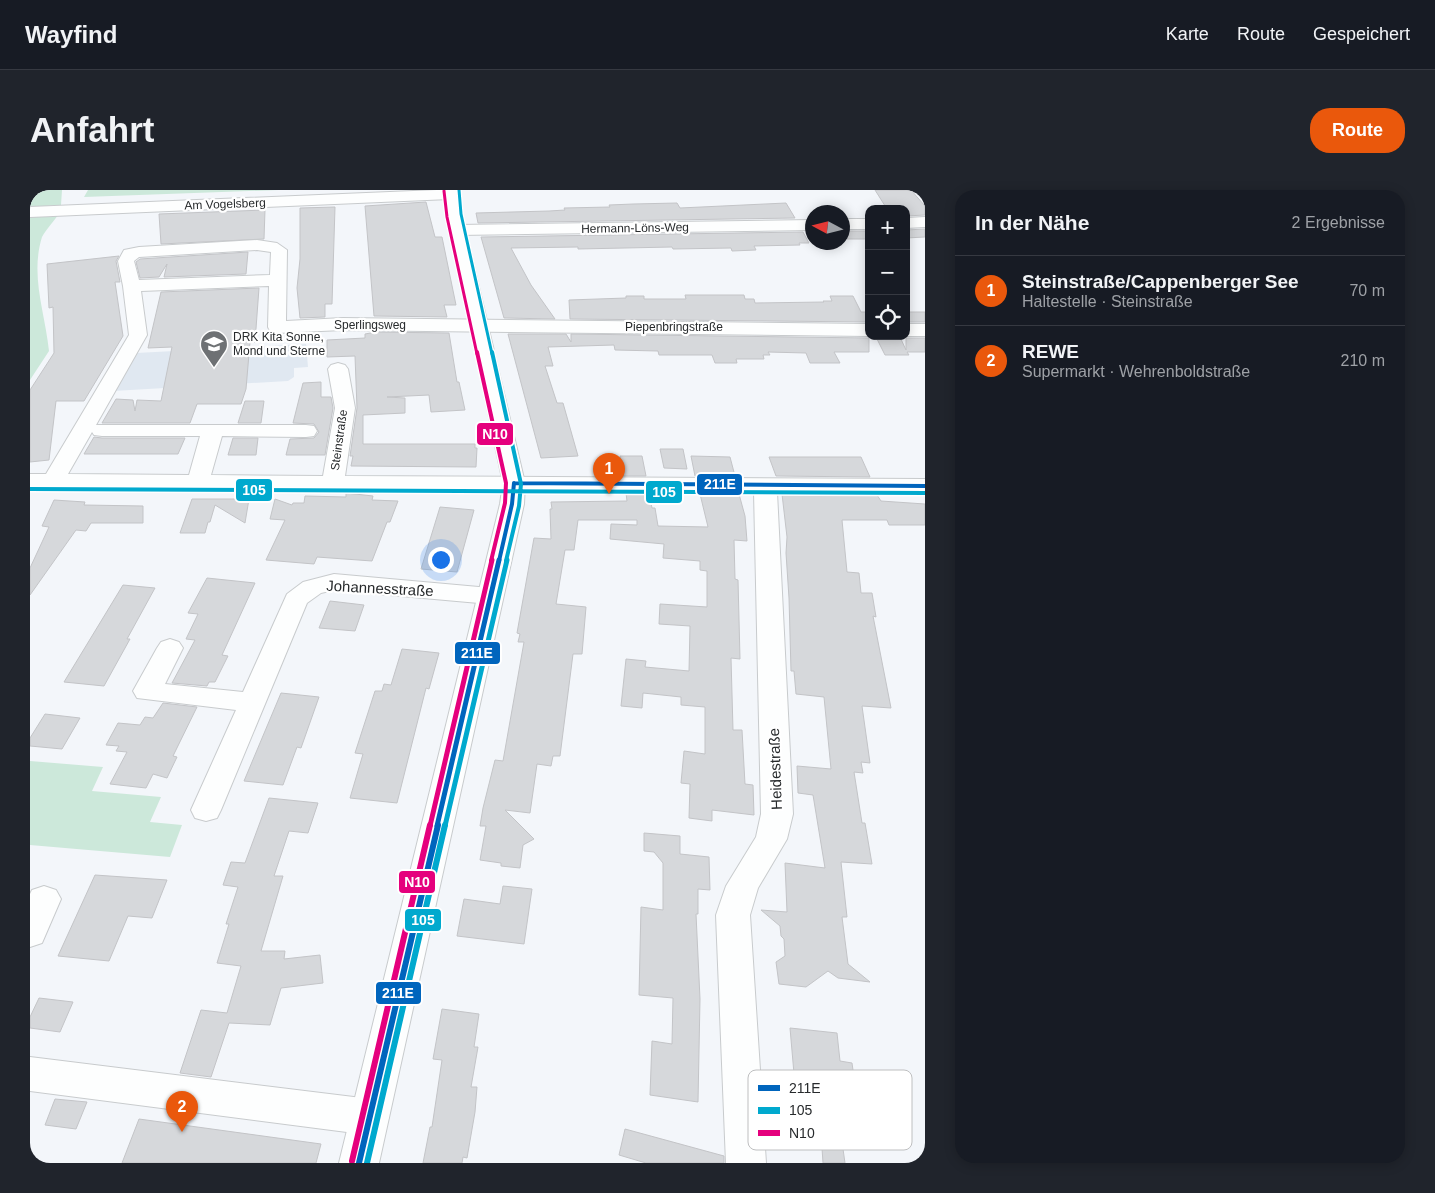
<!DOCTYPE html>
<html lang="de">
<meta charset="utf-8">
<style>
body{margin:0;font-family:Helvetica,sans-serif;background:#20242c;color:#f1f3f6}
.controls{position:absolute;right:15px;top:15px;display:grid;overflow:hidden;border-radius:10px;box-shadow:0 2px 12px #0003}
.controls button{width:45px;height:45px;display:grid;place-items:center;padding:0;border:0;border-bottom:1px solid #363941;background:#171b24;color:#f1f3f6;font:25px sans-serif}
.compass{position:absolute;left:775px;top:15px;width:45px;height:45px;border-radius:50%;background:#171b24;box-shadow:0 2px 12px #0003;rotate:277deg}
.you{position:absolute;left:410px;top:369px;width:18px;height:18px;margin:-12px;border:4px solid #fff;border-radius:50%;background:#1a73e8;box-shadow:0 0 0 8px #1a73e833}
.badge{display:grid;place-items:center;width:32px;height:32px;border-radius:50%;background:#ea580c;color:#fff;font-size:16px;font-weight:700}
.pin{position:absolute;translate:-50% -41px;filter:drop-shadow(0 1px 2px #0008)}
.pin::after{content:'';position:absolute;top:26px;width:18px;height:15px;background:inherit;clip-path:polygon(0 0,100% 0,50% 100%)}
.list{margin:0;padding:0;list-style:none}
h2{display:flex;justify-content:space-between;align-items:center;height:65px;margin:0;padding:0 20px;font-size:21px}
h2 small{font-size:16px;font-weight:400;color:#9ea1a6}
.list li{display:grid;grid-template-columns:32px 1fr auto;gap:15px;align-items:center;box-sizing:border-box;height:70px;padding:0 20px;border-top:1px solid #363941}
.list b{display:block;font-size:19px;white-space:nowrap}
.list p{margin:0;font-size:16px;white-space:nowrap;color:#9ea1a6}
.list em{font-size:16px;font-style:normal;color:#9ea1a6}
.icon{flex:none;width:28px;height:28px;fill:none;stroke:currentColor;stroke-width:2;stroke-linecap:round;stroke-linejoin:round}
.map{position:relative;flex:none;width:895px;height:973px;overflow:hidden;border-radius:20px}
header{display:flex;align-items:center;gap:30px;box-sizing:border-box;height:70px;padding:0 25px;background:#171b24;border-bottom:1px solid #363941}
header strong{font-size:24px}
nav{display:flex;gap:28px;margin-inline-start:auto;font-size:18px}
.intro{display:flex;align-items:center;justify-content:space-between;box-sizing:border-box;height:120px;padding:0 30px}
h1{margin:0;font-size:35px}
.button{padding:12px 22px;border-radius:20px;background:#ea580c;color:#fff;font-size:18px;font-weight:700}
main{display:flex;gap:30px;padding:0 30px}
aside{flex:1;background:#171b24;border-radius:20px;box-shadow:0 2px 12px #0003}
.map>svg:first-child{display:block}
.built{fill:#e0e8f1}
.green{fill:#cce8da}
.building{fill:#d6d8db;stroke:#c3c4c7}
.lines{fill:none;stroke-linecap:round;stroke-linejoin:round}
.minor-casing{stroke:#c8cbcd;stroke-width:2}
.tertiary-casing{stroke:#c8cbcd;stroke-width:2}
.minor{fill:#fdfefe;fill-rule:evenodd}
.tertiary{fill:#fdfefe;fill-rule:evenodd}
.bus-1-far2-casing{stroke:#fff;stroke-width:7}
.bus-1-far1-casing{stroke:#fff;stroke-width:9}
.bus-1-casing{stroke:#fff;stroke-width:10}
.bus-2-far3-casing{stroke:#fff;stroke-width:5.5}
.bus-2-far2-casing{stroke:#fff;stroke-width:7}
.bus-2-far1-casing{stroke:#fff;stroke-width:9}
.bus-2-casing{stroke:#fff;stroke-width:10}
.bus-3-far3-casing{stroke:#fff;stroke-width:5.5}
.bus-3-far2-casing{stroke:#fff;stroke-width:7}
.bus-3-far1-casing{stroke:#fff;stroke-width:9}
.bus-3-casing{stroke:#fff;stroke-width:10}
.bus-1-far2{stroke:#0065bd;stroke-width:4}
.bus-1-far1{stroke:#0065bd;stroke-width:5}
.bus-1{stroke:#0065bd;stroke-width:6}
.bus-2-far3{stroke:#00a9ce;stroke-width:3}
.bus-2-far2{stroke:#00a9ce;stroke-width:4}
.bus-2-far1{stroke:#00a9ce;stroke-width:5}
.bus-2{stroke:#00a9ce;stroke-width:6}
.bus-3-far3{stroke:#e5007d;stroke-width:3}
.bus-3-far2{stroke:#e5007d;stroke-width:4}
.bus-3-far1{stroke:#e5007d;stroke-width:5}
.bus-3{stroke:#e5007d;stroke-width:6}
.labels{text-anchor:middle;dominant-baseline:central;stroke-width:4.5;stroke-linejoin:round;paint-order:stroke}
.far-street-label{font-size:12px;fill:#272a2c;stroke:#fff}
.far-poi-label{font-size:12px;fill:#272a2c;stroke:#fff;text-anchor:start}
.street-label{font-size:15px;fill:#272a2c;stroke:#fff}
.key{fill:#fff;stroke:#bebfc0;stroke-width:1}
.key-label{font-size:14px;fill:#272a2c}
.line-badge{stroke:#fff;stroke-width:2}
.badge-label{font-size:14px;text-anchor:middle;font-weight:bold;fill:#fff}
</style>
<header>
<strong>Wayfind</strong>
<nav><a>Karte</a><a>Route</a><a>Gespeichert</a></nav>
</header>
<div class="intro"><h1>Anfahrt</h1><a class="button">Route</a></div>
<main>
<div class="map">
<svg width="895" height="973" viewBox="0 0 895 973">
<rect width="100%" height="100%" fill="#f3f6fa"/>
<path class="built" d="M276,154L278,177L264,178V187L258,191L83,201L106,163Z"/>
<path class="green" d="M0,0H32L31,15L0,17Z
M58,0H249L54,7Z
M28,25C23,32 16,40 12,47C0,86 15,122 19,161L0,190V27Z
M0,571L73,577L62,601L131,607L120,632L152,635L140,667L0,655Z"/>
<path class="building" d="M845,0H881L895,16V25L876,26V19H857Z
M396,12L405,47H412L426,115H414L417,127L344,126L335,16Z
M647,13L650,18L756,13L765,28L448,33L446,23L519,21L535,20L534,18L580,17L579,15L603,14Z
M305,17L302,114H295V127L270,128L267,98L270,69V18Z
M235,20L234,49L131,54L129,24Z
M895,39V47L876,48V40Z
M812,41H839V49H817Z
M773,42L779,53H769L770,55L724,56L726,60L702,61L701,58L643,59L642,57L548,59V57L481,58L501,95L525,129L474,128L451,47Z
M218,62L216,84L134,87L137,74L129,87L110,88L106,72L110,69Z
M89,66L86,71L90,92H85L93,146L54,211H26L19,270L0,272V200L24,163L23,117L19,118L17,74Z
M229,98L225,152H220L216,199L211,214H167L160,233H72L86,209L103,210L105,221L107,210L131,211L142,157L118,158L131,102Z
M655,105H714L715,109H724L725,113L794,112L793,111H802L800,106H823L831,122H839V132L540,129L539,110L596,108V106H614V109H656Z
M876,122H895V132H876Z
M346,142L419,143L427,192H429L435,220L401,222L399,205L357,207L375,208V223L333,225V254H445V258H447L446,277L321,276L323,266H320L327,218L325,166L297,167V150L335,148V144Z
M478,144H536L541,152V144L839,148V162H804L810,173H780L776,163L738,162L740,165H733L734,169H706L707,173H685L682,165H629L628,161L585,160L584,155L518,157L523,176H515L527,213H533L548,266L511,268Z
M846,147H870L876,160V148H895V162H877L879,165H855Z
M291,192V207H301L303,218L295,265H256L260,249L284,248L289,242L284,234L263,233L273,193Z
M215,211H234L231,233H208Z
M64,247L72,248H155L148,264H54Z
M203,248H228L226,265H198Z
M630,259H653L657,279L634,278Z
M590,266H612L616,286H593Z
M661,266L700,267L705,286H665Z
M739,267H831L840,287L746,286Z
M316,303L343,306L342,310L368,311L360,332H357L342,371L287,367L284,374L236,370L255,330L240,329L245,309L262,315L263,313H274L275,306L316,307Z
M596,303H619L622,318H625L628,336L678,337L670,304H709L715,326L717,351L704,350L705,389L708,390L710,469L701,468L703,540H712L715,594L723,595L724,625L682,620V631L659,628L660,594L651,593L654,561L675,564V517L651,515V507L613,503L612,518L591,516L596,469L616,471L615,477L659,481L660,436L629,434L630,414L677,417V381L670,380V371L633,368L634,354L580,349L581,334L607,335V330H548L544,360H535L526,414L556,417L552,464H543L530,566H523L521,576L507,574L500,623L475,620L504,649L493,655L490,678L471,676V673L450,670L456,636H450L453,618L465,570L473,571L494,452H488L490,444L487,443L504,348L521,349L520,319H522L521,312L597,311Z
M752,304L847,305L851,311L895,314V335H859L857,330H812L817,382L829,383L831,403H842L846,427L843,426L861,518L832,516L840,573L831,572L833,583L824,582L832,633H835L842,674L811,672L817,727H812L818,774L840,792L808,788L798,781L776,797L749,794L746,772L755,766L754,749L751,746L750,736L731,720L757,722L755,673L795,678L783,605L768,603L767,576L801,579L794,507L766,504L764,481H761L759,408L756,363L757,347Z
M162,309H219L215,333L185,315L180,332H178L175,343H150Z
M24,310L55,312L54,315L113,316V333H61L56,341L46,340L0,405V378L19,337L12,336Z
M410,317L444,320L427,382L391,379Z
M177,388L225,393L192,465L198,466L185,492H179L177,496L142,493L165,450L156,449L168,424L158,423Z
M93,395L125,398L97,449H100L74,496L34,492Z
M300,411L334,415L325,441L289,438Z
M372,459L409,463L399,499L396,498L367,613L320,608L333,564L325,563L345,501H352L354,494L361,495Z
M251,503L289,507L271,558L267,557L253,595L214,591Z
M133,513L167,517L143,566L147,567L137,588L123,584L116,598L80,594L97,562L86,561L89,556L76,555L88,533L110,535L115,527L123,528Z
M15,524L50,528L32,559L0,556V548Z
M239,608L288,613L278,643L259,641L244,686H253L231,761H255L254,769L290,765L293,793L251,798L240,835L199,833L181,887L150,883L171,820L197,823L211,776L187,773L199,734H196L208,697L193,695L201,672L215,673Z
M614,643L650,646V664L679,667L680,700L668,699V724H666L670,809L668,912L620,905L622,851L642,854L643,808L609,805L611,717L633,720V673L624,662L614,661Z
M65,685L137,690L122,728L98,726L79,771L28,766Z
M473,696L502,699L494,754L427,746L434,709L470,714Z
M9,808L43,812L30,842L0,838V827Z
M412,819L449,824L444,857H448L441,897H447L445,922L437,968L433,967L432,973H393L400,937H402L412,870L403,869Z
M760,838L807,843L810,871L822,873L828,916L815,915L819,946L811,945L815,973H793L791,943L769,941Z
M25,909L57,912L46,939L15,935Z
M109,929L291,954L286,973H92Z
M595,939L694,966V973H616L589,965Z"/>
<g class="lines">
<g class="minor-casing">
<path id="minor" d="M407,0H422L428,4L425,7L420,9L0,27V17Z
M895,27V37L876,38V28Z
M812,29H839V39H812Z
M782,30V40L427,45L421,43L419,40L421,37L427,35Z
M227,50L247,53L257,60L256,131L313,128L839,134V146L313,140L247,143L240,141L238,137L239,96L111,101L117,145L66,235H276L284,236L287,241L284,246L276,247L192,246L181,285L293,286L305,218L298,179L301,175L308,173L315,175L318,179L325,218L315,286L895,289V303L747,302L763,624L757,649L728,698L720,725L736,973H696L686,725L696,696L726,647L731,624L724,302L0,298V284H16L99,145L93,96L88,71L94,60L109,57ZM227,60L241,62L240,85L109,90L104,71L109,67ZM62,242L64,245L72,246H170L159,285L38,284Z
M876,134H895V146H876Z
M304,384L460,398L469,401L473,406L469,411L460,414L304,400L291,403L277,413L191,620L187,628L176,631L165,628L161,620L206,520L107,508L103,501L127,458L131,452L140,449L149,452L153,458L135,494L213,502L257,404L273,392Z
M14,696L26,700L31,709L12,753L0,757V704L2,700Z
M0,867L340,909L354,914L359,927L354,940L340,945L0,901Z"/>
</g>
<g class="tertiary-casing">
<path id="tertiary" d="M413,0H429L432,25L495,293L494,314L349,973H309L470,314L473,293L416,25Z"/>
</g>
<use href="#minor" class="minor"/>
<use href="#tertiary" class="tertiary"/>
<g class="bus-1-far2-casing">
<path id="bus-1-far2" d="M484,293L895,296
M469,371L482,314L484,293"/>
</g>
<g class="bus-1-far1-casing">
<path id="bus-1-far1" d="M407,636L469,370"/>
</g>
<g class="bus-1-casing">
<path id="bus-1" d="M329,973L408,635"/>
</g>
<g class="bus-2-far3-casing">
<path id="bus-2-far3" d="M429,0L431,24L462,164"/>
</g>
<g class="bus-2-far2-casing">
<path id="bus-2-far2" d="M462,162L491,294L489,316L476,371
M0,299L895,303"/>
</g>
<g class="bus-2-far1-casing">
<path id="bus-2-far1" d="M415,636L477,370"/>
</g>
<g class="bus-2-casing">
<path id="bus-2" d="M337,973L415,635"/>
</g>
<g class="bus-3-far3-casing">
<path id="bus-3-far3" d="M414,1L417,27L447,164"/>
</g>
<g class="bus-3-far2-casing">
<path id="bus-3-far2" d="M447,162L476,293L475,313L461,371"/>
</g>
<g class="bus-3-far1-casing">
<path id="bus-3-far1" d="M400,636L462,370"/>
</g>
<g class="bus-3-casing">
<path id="bus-3" d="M322,971L400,635"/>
</g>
<use href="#bus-1-far2" class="bus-1-far2"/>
<use href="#bus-1-far1" class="bus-1-far1"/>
<use href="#bus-1" class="bus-1"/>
<use href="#bus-2-far3" class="bus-2-far3"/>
<use href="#bus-2-far2" class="bus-2-far2"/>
<use href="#bus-2-far1" class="bus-2-far1"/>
<use href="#bus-2" class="bus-2"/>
<use href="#bus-3-far3" class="bus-3-far3"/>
<use href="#bus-3-far2" class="bus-3-far2"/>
<use href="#bus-3-far1" class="bus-3-far1"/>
<use href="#bus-3" class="bus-3"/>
</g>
<defs>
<g id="school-pin" transform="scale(1.4375)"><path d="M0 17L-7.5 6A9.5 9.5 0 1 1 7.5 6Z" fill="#6e7174" stroke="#fff"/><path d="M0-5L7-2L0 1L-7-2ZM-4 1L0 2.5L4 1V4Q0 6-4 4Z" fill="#fff"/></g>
</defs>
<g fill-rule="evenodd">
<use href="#school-pin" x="184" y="154"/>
</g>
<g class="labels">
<g class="far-street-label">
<text transform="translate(195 14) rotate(-2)">Am Vogelsberg</text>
<text transform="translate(605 38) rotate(-1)">Hermann-Löns-Weg</text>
<text x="340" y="135">Sperlingsweg</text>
<text x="644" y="137">Piepenbringstraße</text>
<text transform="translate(309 250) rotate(-82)">Steinstraße</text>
</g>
<g class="far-poi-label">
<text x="203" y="147">DRK Kita Sonne,<tspan x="203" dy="14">Mond und Sterne</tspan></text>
</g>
<g class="street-label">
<text transform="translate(350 398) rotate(3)">Johannesstraße</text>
<text transform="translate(745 579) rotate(-92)">Heidestraße</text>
</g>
</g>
<rect x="718" y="880" width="164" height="80" rx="8" class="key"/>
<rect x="728" y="895" width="22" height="6" fill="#0065bd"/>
<rect x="728" y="917" width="22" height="7" fill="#00a9ce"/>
<rect x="728" y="940" width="22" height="6" fill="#e5007d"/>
<g class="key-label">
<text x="759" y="903">211E</text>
<text x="759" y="925">105</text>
<text x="759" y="948">N10</text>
</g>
<g class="line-badge">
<rect x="446" y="232" width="38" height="24" rx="5" fill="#e5007d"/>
<rect x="666" y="283" width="47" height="23" rx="5" fill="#0065bd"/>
<rect x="205" y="288" width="38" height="24" rx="5" fill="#00a9ce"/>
<rect x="615" y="290" width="38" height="24" rx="5" fill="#00a9ce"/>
<rect x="424" y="451" width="47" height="24" rx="5" fill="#0065bd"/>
<rect x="368" y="680" width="38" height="24" rx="5" fill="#e5007d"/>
<rect x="374" y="718" width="38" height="24" rx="5" fill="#00a9ce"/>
<rect x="345" y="791" width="47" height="24" rx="5" fill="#0065bd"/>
</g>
<g class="badge-label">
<text x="465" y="249">N10</text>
<text x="690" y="299">211E</text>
<text x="224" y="305">105</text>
<text x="634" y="307">105</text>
<text x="447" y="468">211E</text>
<text x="387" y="697">N10</text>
<text x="393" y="735">105</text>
<text x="368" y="808">211E</text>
</g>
</svg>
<div class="controls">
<button>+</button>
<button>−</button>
<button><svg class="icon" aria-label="locate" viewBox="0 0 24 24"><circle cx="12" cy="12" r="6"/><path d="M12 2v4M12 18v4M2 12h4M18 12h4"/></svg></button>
</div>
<svg class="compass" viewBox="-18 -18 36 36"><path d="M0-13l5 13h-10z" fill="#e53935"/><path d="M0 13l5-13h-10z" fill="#9ea1a6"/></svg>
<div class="you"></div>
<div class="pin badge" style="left:579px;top:304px">1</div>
<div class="pin badge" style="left:152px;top:942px">2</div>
</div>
<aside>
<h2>In der Nähe<small>2 Ergebnisse</small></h2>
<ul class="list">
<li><span class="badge">1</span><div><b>Steinstraße/Cappenberger See</b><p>Haltestelle · Steinstraße</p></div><em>70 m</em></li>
<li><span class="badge">2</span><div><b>REWE</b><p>Supermarkt · Wehrenboldstraße</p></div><em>210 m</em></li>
</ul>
</aside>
</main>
